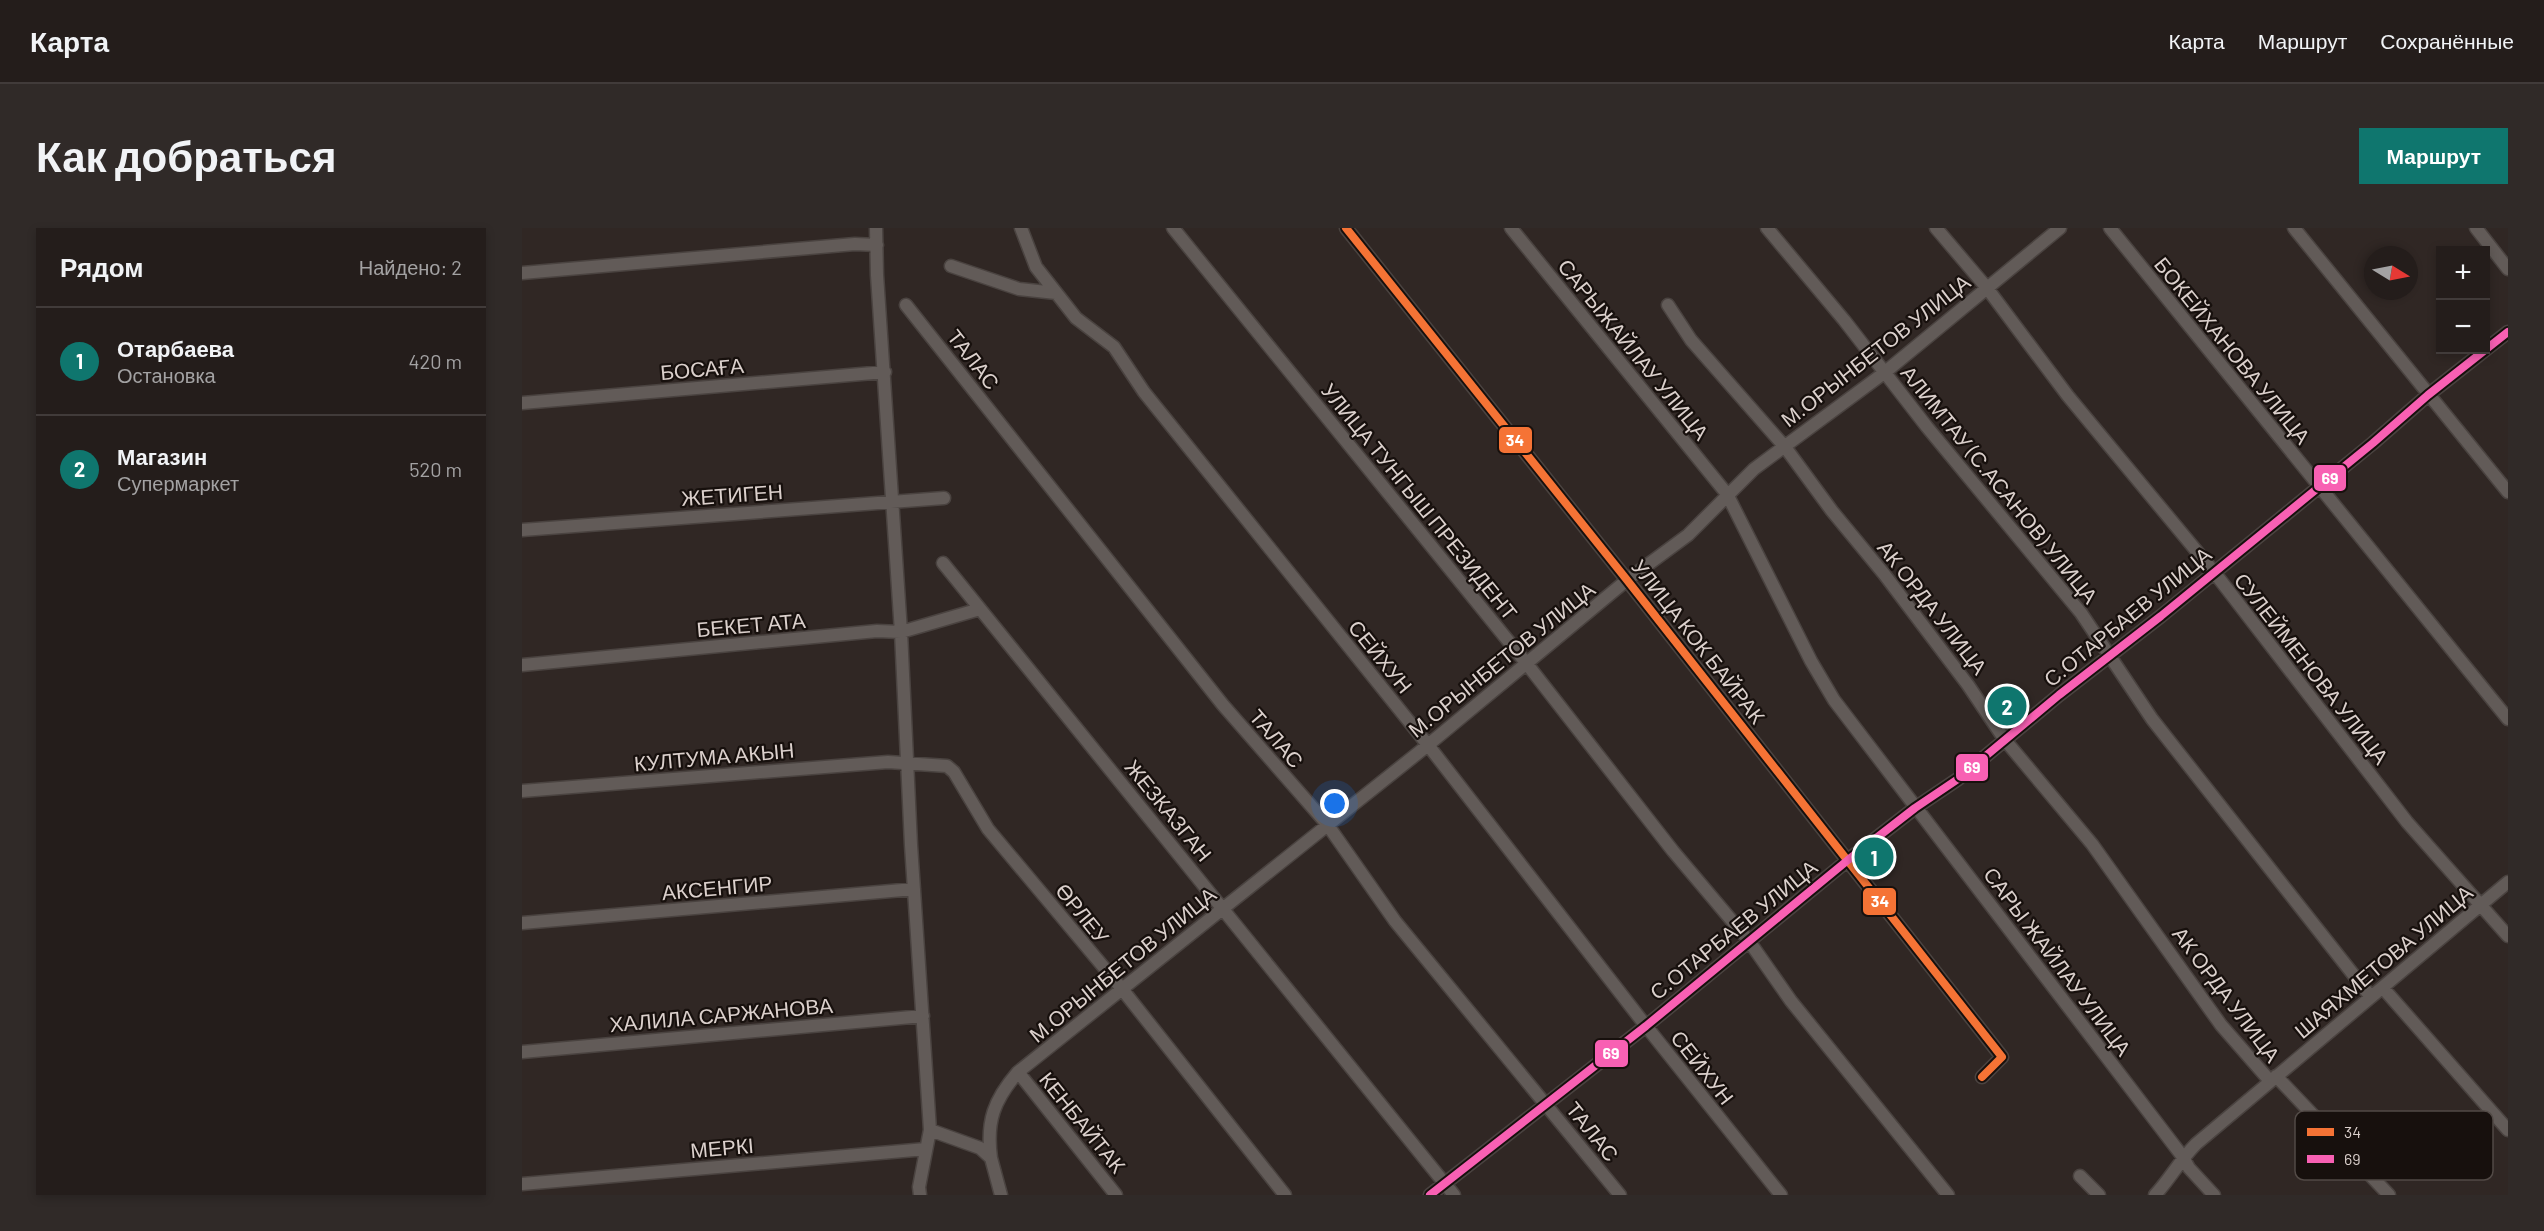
<!DOCTYPE html>
<html lang="ru">
<meta charset="utf-8">
<style>
body{margin:0;font-family:Barlow,sans-serif;background:#302a28;color:#f1f3f6}
.controls{position:absolute;right:18px;top:18px;display:grid;overflow:hidden;border-radius:0px;box-shadow:0 3px 9px #0003}
.controls button{width:54px;height:54px;display:grid;place-items:center;padding:0;border:0;border-bottom:2px solid #413b3a;background:#241d1b;color:#f1f3f6;font:30px sans-serif}
.compass{position:absolute;left:1842px;top:18px;width:54px;height:54px;border-radius:50%;background:#241d1b;box-shadow:0 3px 9px #0003;rotate:100deg}
.you{position:absolute;left:813px;top:576px;width:21px;height:21px;margin:-15px;border:4px solid #fff;border-radius:50%;background:#1a73e8;box-shadow:0 0 0 9px #1a73e833}
.badge{display:grid;place-items:center;width:39px;height:39px;border-radius:50%;background:#0f766e;color:#fff;font-size:20px;font-weight:700}
.pin{position:absolute;translate:-50% -50%;border:3px solid #fff;box-shadow:0 2px 6px #0006}
.list{margin:0;padding:0;list-style:none}
h2{display:flex;justify-content:space-between;align-items:center;height:78px;margin:0;padding:0 24px;font-size:26px}
h2 small{font-size:20px;font-weight:400;color:#a3a2a3}
.list li{display:grid;grid-template-columns:39px 1fr auto;gap:18px;align-items:center;box-sizing:border-box;height:108px;padding:0 24px;border-top:2px solid #413b3a}
.list b{display:block;font-size:22px;white-space:nowrap}
.list p{margin:0;font-size:20px;white-space:nowrap;color:#a3a2a3}
.list em{font-size:20px;font-style:normal;color:#a3a2a3}
.map{position:relative;flex:none;width:1986px;height:967px;overflow:hidden;border-radius:0px}
header{display:flex;align-items:center;gap:36px;box-sizing:border-box;height:84px;padding:0 30px;background:#241d1b;border-bottom:2px solid #413b3a}
header strong{font-size:28px}
nav{display:flex;gap:33px;margin-inline-start:auto;font-size:21px}
.intro{display:flex;align-items:center;justify-content:space-between;box-sizing:border-box;height:144px;padding:0 36px}
h1{margin:0;font-size:42px}
.button{padding:15px 27px;border-radius:0px;background:#0f766e;color:#fff;font-size:21px;font-weight:700}
main{display:flex;gap:36px;padding:0 36px}
aside{flex:1;background:#241d1b;border-radius:0px;box-shadow:0 3px 9px #0003}
.map>svg:first-child{display:block}
.lines{fill:none;stroke-linecap:round;stroke-linejoin:round}
.minor-casing{stroke:#4a4340;stroke-width:15}
.minor{stroke:#625b58;stroke-width:12}
.bus-1-casing{stroke:#17100d;stroke-width:12}
.bus-2-casing{stroke:#17100d;stroke-width:12}
.bus-1{stroke:#f57335;stroke-width:8}
.bus-2{stroke:#f860b3;stroke-width:8}
.labels{text-anchor:middle;dominant-baseline:central;stroke-width:4.5;stroke-linejoin:round;paint-order:stroke}
.street-label{font-size:21px;fill:#dbd0cc;stroke:#17100d}
.key{fill:#17100d;stroke:#524a46;stroke-width:1.5}
.key-label{font-size:16px;fill:#dbd0cc}
.line-badge{stroke:#17100d;stroke-width:2}
.badge-label{font-size:16px;text-anchor:middle;font-weight:bold;fill:#fff}
</style>
<header>
<strong>Карта</strong>
<nav><a>Карта</a><a>Маршрут</a><a>Сохранённые</a></nav>
</header>
<div class="intro"><h1>Как добраться</h1><a class="button">Маршрут</a></div>
<main>
<aside>
<h2>Рядом<small>Найдено: 2</small></h2>
<ul class="list">
<li><span class="badge">1</span><div><b>Отарбаева</b><p>Остановка</p></div><em>420 m</em></li>
<li><span class="badge">2</span><div><b>Магазин</b><p>Супермаркет</p></div><em>520 m</em></li>
</ul>
</aside>
<div class="map">
<svg width="1986" height="967" viewBox="0 0 1986 967">
<rect width="100%" height="100%" fill="#302724"/>
<g class="lines">
<g class="minor-casing">
<path id="minor" d="M354,0L355,47L379,404L389,617L408,902L397,959L398,967
M499,0L514,39L554,90L592,119L622,164L906,517L1124,798L1259,967
M651,0L1005,436L1151,623L1227,713L1269,773L1426,967
M824,0L1105,352L1480,829L1460,849
M989,0L1205,266L1289,433L1312,472L1661,929L1667,940L1692,967
M1245,0L1322,92L1405,199L1559,385L1630,491L1849,769
M1414,0L1465,60L1546,168L1692,344L1885,594L1986,708
M1588,0L1986,491
M1772,0L1986,264
M1954,0L1986,41
M429,38L497,61L534,65
M0,45L333,16L355,17
M384,77L701,477L805,596L873,693L1098,967
M1146,77L1169,112L1263,219L1310,283L1362,346L1446,457L1483,512L1570,616L1699,797L1748,853
M0,175L363,144
M0,302L422,270
M421,335L932,967
M0,437L355,403L379,404L458,381
M0,563L366,534L425,538L432,544L466,601L600,761L763,967
M0,695L392,661
M1861,760L1986,902
M0,824L401,788
M496,844L594,967
M1754,848L1867,967
M408,902L458,920L469,930L479,967
M469,930C464,893 472,872 496,844L906,517L1105,352L1166,307L1232,241L1362,145L1538,0
M1558,948L1577,967
M0,956L404,921
M908,967L1124,798L1326,632L1393,580L1436,551L1537,467L1639,388L1851,215L1906,167L1986,104
M1633,967C1648,951 1658,932 1674,916L1986,654"/>
</g>
<use href="#minor" class="minor"/>
<g class="bus-1-casing">
<path id="bus-1" d="M824,0L1105,352L1480,829L1460,849"/>
</g>
<g class="bus-2-casing">
<path id="bus-2" d="M908,967L1124,798L1326,632L1393,580L1436,551L1537,467L1639,388L1851,215L1906,167L1986,104"/>
</g>
<use href="#bus-1" class="bus-1"/>
<use href="#bus-2" class="bus-2"/>
</g>
<g class="labels">
<g class="street-label">
<text transform="translate(1112 121) rotate(51)">САРЫЖАЙЛАУ УЛИЦА</text>
<text transform="translate(1353 122) rotate(-38)">М.ОРЫНБЕТОВ УЛИЦА</text>
<text transform="translate(1711 122) rotate(51)">БОКЕЙХАНОВА УЛИЦА</text>
<text transform="translate(452 131) rotate(52)">ТАЛАС</text>
<text transform="translate(180 140) rotate(-5)">БОСАҒА</text>
<text transform="translate(1478 256) rotate(51)">АЛИМТАУ (С.АСАНОВ) УЛИЦА</text>
<text transform="translate(210 266) rotate(-4)">ЖЕТИГЕН</text>
<text transform="translate(898 273) rotate(51)">УЛИЦА ТУНГЫШ ПРЕЗИДЕНТ</text>
<text transform="translate(1411 379) rotate(52)">АК ОРДА УЛИЦА</text>
<text transform="translate(1605 388) rotate(-39)">С.ОТАРБАЕВ УЛИЦА</text>
<text transform="translate(229 396) rotate(-5)">БЕКЕТ АТА</text>
<text transform="translate(1177 413) rotate(52)">УЛИЦА КОК БАЙРАК</text>
<text transform="translate(859 428) rotate(51)">СЕЙХУН</text>
<text transform="translate(979 431) rotate(-39)">М.ОРЫНБЕТОВ УЛИЦА</text>
<text transform="translate(1790 440) rotate(52)">СУЛЕЙМЕНОВА УЛИЦА</text>
<text transform="translate(755 510) rotate(49)">ТАЛАС</text>
<text transform="translate(192 528) rotate(-5)">КУЛТУМА АКЫН</text>
<text transform="translate(647 582) rotate(51)">ЖЕЗКАЗГАН</text>
<text transform="translate(195 659) rotate(-5)">АКСЕНГИР</text>
<text transform="translate(561 685) rotate(51)">ӨРЛЕУ</text>
<text transform="translate(1211 701) rotate(-39)">С.ОТАРБАЕВ УЛИЦА</text>
<text transform="translate(1536 733) rotate(53)">САРЫ ЖАЙЛАУ УЛИЦА</text>
<text transform="translate(1861 733) rotate(-40)">ШАЯХМЕТОВА УЛИЦА</text>
<text transform="translate(600 736) rotate(-39)">М.ОРЫНБЕТОВ УЛИЦА</text>
<text transform="translate(1705 766) rotate(53)">АК ОРДА УЛИЦА</text>
<text transform="translate(199 786) rotate(-5)">ХАЛИЛА САРЖАНОВА</text>
<text transform="translate(1181 839) rotate(52)">СЕЙХУН</text>
<text transform="translate(561 894) rotate(51)">КЕНБАЙТАК</text>
<text transform="translate(1071 903) rotate(51)">ТАЛАС</text>
<text transform="translate(200 919) rotate(-5)">МЕРКІ</text>
</g>
</g>
<rect x="1773" y="883" width="198" height="69" rx="9" class="key"/>
<rect x="1785" y="900" width="27" height="8" fill="#f57335"/>
<rect x="1785" y="927" width="27" height="8" fill="#f860b3"/>
<g class="key-label">
<text x="1822" y="910">34</text>
<text x="1822" y="937">69</text>
</g>
<g class="line-badge">
<rect x="976" y="198" width="35" height="28" rx="6" fill="#f57335"/>
<rect x="1791" y="236" width="34" height="28" rx="6" fill="#f860b3"/>
<rect x="1433" y="525" width="34" height="29" rx="6" fill="#f860b3"/>
<rect x="1340" y="659" width="35" height="29" rx="6" fill="#f57335"/>
<rect x="1072" y="811" width="35" height="29" rx="6" fill="#f860b3"/>
</g>
<g class="badge-label">
<text x="993" y="218">34</text>
<text x="1808" y="256">69</text>
<text x="1450" y="545">69</text>
<text x="1358" y="679">34</text>
<text x="1089" y="831">69</text>
</g>
</svg>
<div class="controls">
<button>+</button>
<button>−</button>
</div>
<svg class="compass" viewBox="-18 -18 36 36"><path d="M0-13l5 13h-10z" fill="#e53935"/><path d="M0 13l5-13h-10z" fill="#a3a2a3"/></svg>
<div class="you"></div>
<div class="pin badge" style="left:1352px;top:629px">1</div>
<div class="pin badge" style="left:1485px;top:478px">2</div>
</div>
</main>
